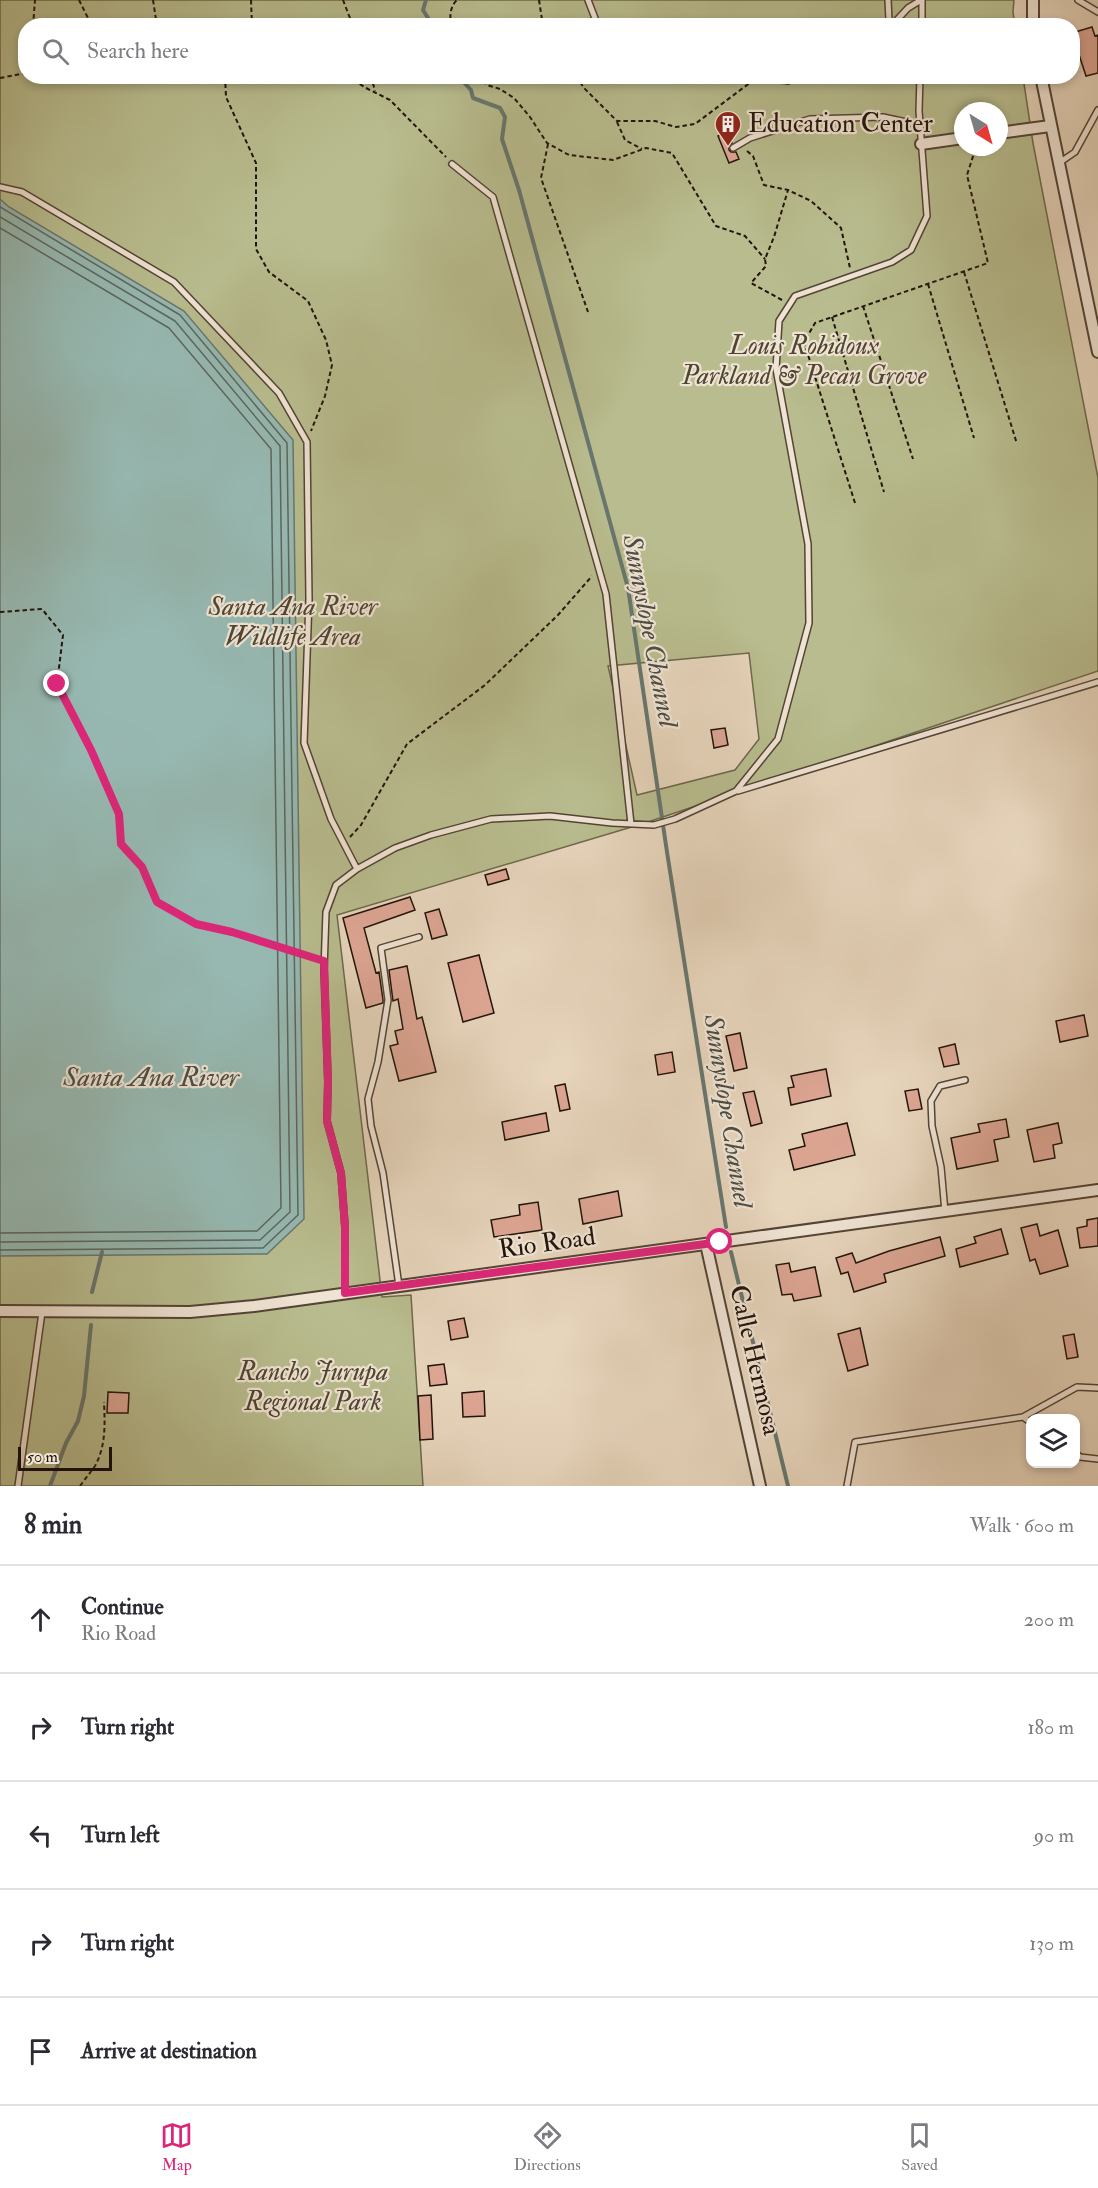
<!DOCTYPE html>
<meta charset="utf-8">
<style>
body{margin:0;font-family:"IM FELL Double Pica",serif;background:#f2f2f3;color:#2b2b33}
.controls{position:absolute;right:18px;bottom:18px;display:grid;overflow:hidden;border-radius:12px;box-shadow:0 3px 9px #0003}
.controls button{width:54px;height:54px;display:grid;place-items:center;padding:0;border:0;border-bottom:2px solid #e1e1e2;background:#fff;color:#2b2b33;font:30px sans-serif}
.compass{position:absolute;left:954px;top:102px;width:54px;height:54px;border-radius:50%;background:#fff;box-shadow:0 3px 9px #0003;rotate:143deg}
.scale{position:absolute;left:18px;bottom:15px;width:94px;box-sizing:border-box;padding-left:6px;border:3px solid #22140a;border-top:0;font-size:16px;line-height:21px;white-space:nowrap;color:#22140a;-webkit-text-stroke:4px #efe3d3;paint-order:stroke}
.stop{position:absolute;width:18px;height:18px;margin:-14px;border:4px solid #db2777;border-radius:50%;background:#fff}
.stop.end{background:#db2777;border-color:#fff;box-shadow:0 2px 6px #0008}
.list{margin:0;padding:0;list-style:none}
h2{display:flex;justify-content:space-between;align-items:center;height:78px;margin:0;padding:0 24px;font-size:26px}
h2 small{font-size:20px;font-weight:400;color:#7c7c81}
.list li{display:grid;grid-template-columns:39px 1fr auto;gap:18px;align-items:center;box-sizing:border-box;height:108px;padding:0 24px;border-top:2px solid #e1e1e2}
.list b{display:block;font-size:22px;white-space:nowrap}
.list p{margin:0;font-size:20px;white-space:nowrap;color:#7c7c81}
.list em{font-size:20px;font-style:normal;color:#7c7c81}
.icon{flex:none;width:33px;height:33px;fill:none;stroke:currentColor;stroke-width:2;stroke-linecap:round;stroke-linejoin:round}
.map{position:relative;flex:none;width:1098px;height:1486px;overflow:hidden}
.search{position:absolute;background:#fff;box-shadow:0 3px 9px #0003;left:18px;right:18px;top:18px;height:66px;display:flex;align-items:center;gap:15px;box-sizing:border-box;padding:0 21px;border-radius:24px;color:#7c7c81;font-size:22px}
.sheet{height:618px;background:#fff}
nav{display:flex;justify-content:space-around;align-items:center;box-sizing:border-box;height:84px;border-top:2px solid #e1e1e2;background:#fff;font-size:16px;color:#7c7c81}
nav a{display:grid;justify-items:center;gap:3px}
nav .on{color:#db2777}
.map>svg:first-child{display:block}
.green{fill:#b8bc8e;stroke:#6d684c;stroke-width:1.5;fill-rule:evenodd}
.water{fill:#96b8b1;stroke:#68766e;stroke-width:1.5}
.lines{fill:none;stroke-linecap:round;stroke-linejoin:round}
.shore{stroke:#5c665e;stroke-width:1.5}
.stream{stroke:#68766e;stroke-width:4}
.building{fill:#dda694;stroke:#22140a;stroke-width:1.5}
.service-casing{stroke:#534436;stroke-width:8}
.minor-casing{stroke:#534436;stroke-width:14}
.path{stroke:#22140a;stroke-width:2;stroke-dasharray:4.5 3;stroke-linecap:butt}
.service{stroke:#efe3d3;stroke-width:5}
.minor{stroke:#efe3d3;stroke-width:10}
.route{stroke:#db2777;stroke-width:8}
.labels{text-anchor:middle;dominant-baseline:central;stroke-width:4.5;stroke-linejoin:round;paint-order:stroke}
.poi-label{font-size:26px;fill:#22140a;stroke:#efe3d3;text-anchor:start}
.park-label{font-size:26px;font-style:italic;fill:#4f4632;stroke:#efe3d3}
.street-label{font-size:26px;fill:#22140a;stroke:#efe3d3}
.water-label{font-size:27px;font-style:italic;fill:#4b4d44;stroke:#efe3d3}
</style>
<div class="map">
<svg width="1098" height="1486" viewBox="0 0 1098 1486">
<rect width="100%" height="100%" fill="#e6d4bb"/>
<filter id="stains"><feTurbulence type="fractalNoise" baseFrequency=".00333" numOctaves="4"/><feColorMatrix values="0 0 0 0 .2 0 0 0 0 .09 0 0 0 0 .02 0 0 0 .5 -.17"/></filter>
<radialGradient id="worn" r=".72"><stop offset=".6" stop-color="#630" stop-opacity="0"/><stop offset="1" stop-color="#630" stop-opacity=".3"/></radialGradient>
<path class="green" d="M0,0H1014L1013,12L1015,26H26V76L1023,77L1033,143L1098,478V671L645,823L337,915L382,1297L411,1295L423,1486H0ZM963,111H999V147H963ZM749,653L759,739L735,770L637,795L608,666Z"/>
<path class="water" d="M0,199L9,207L184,311L293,440L304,1219L267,1254L0,1256Z"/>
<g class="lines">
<path class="shore" d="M0,207L180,315L287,443L298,1215L263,1248L0,1250
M0,217L175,321L280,446L290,1212L260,1240L0,1242
M0,228L169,328L271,449L281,1208L257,1231L0,1233"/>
<path class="stream" d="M426,0L423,10L433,26
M458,76L471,90L473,98L500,108L505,117L502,139L519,190L628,588L667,852L726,1227
M731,1252L788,1486
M92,1292L102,1252
M50,1486L66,1443L78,1421L84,1396L91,1325"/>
</g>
<path class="building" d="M1092,27L1095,36L1098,35V73L1086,76L1072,33Z
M728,133L732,143L729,146V150L731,152H736L739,159L729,163L718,136Z
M725,728L728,745L714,748L711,730Z
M506,869L509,879L488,885L485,875Z
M410,897L415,910L364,928L376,973L379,972L383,1000V1003L366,1008L343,918Z
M439,909L447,935L432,939L425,913Z
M479,955L494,1013L463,1022L448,963Z
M407,966L417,1019L422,1017L436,1072L399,1081L390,1046L398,1044L395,1031L403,1029L398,999L393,1001L389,970Z
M1084,1015L1088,1036L1060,1042L1056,1021Z
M740,1033L747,1068L734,1071L726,1036Z
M955,1044L959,1064L944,1067L939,1048Z
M672,1052L675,1072L658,1075L655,1055Z
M826,1069L831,1096L791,1105L788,1088L794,1087L791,1076Z
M565,1084L570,1109L560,1111L555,1086Z
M918,1089L922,1109L909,1111L905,1091Z
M754,1091L762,1123L751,1126L743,1093Z
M546,1113L549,1131L505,1140L502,1122Z
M1006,1119L1009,1137L994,1140L998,1161L957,1169L951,1138L980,1132L978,1124Z
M847,1123L855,1155L794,1170L789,1150L805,1146L802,1134Z
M1058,1123L1062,1143L1053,1145L1055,1158L1034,1162L1027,1130Z
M618,1191L622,1216L583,1224L579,1199Z
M538,1202L542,1230L494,1237L491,1220L520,1215L519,1205Z
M1098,1218V1246L1080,1248L1077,1228L1087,1226V1220Z
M1037,1224L1040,1236L1058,1230L1068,1266L1040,1274L1035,1259L1030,1261L1021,1228Z
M1001,1229L1008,1254L960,1267L956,1249L976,1243L974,1237Z
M940,1237L945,1256L884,1274L886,1282L854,1292L848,1272L841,1274L836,1258L852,1253L856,1263L889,1251Z
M789,1263L791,1272L815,1267L821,1296L794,1301L792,1294L782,1295L776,1265Z
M464,1318L468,1337L451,1340L448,1321Z
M860,1328L868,1365L848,1371L838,1334Z
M1074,1334L1078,1357L1067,1359L1063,1336Z
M444,1364L447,1384L430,1386L428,1366Z
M484,1391L485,1416L463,1417L462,1393Z
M108,1392L129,1393L128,1413H107Z
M431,1395L433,1439L420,1440L418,1396Z"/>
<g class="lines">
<g class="service-casing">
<path id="service" d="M588,0L598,26
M888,0L889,20L895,22L908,8L921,0
M1078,0L1098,12
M922,26V0
M755,76L788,81L797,76
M733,148L750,138L810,119L883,117L920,125
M1059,163L1075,152L1098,110
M452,164L493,197L606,594L631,824
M0,187L22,192L174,282L279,393L307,442L309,599L304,743L331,819L357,869
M738,791L1098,682
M945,1212L941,1167L932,1126L931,1101L940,1086L965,1080
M399,1286L383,1173L371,1126L368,1099L378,1062L388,1000L381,948L419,937
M345,1293V1227L341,1173L327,1121L328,1082L324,970L326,912L336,885L357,869L395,848L431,835L491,819L550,816L612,823L654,825L675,819L736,791L778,739L809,623L808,544L776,369L779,321L795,296L892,262L911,250L927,216L919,111L920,76
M1023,1417L1077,1387L1098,1388
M1076,1453L1080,1457L1098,1459
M18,1486L42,1312
M847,1486L855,1442L1023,1417L1030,1422"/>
</g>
<g class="minor-casing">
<path id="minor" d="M1033,0V26
M1041,76L1098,352
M999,133L1050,126
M921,144L963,138
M706,1244L760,1486
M0,1311L190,1312L254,1306L1098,1190"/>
</g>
<path class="path" d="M79,0L92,26
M153,0L157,26
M251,0L252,26
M343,0L353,26
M539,0L543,26
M33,26L35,0
M452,26C449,18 450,6 457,0
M527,26L542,20
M225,76L226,97L256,163V249L269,272L308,301L326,340L332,365L325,396L311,431
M347,76L366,88L390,100L446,157
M371,76L375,91
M477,76L487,85L500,89L514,98L530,117L547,143L569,155L613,160L646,148L672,153L716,226L745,236L765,259
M576,76L584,88L617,121H655L676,127L695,124L751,82
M0,78L26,73
M617,122L625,140L642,149
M548,144L541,178L588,312
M747,151L753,156L764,185L788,190L811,201L841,228L850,268
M964,272L1017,444
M928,284L974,438
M782,300L751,283L766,266L765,259L774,237L788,190
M863,306L913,459
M832,317L884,492
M855,503L804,342L815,323L988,263L967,175L976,147
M0,612L42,609L63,635L57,684L91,749L119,814L121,844L142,867L157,902L196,924L232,932L316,958
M350,837L361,825L407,744L485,685L558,615L592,576
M80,1486C85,1479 90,1473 95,1466C106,1446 105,1424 104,1402"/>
<use href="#service" class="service"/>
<use href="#minor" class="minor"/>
</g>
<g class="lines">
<path class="route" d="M57,684L91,750L119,814L121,844L142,867L157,902L196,924L232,932L324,961L328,1082L327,1121L341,1173L345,1227V1293L720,1242"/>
</g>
<defs>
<g id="building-pin" transform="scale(1.35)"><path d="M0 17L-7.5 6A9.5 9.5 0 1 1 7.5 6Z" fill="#8f2418" stroke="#efe3d3"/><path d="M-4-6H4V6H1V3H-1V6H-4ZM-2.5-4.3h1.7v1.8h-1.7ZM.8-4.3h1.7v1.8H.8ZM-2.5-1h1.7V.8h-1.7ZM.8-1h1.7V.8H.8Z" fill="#fff"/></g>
</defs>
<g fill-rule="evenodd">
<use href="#building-pin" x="728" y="124"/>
</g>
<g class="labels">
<g class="poi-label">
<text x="748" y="124">Education Center</text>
</g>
<g class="park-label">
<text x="804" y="346">Louis Robidoux<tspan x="804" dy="30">Parkland &amp; Pecan Grove</tspan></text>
<text x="293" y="607">Santa Ana River<tspan x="293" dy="30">Wildlife Area</tspan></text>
<text x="313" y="1372">Rancho Jurupa<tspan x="313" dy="30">Regional Park</tspan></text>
</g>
<g class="street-label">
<text transform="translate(547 1243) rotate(-8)">Rio Road</text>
<text transform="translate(755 1360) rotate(77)">Calle Hermosa</text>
</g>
<g class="water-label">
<text transform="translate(650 631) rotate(79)">Sunnyslope Channel</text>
<text x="151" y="1077">Santa Ana River</text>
<text transform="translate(728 1111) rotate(81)">Sunnyslope Channel</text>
</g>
</g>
<rect width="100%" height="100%" filter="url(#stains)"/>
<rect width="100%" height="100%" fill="url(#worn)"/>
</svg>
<div class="controls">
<button><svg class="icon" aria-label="layers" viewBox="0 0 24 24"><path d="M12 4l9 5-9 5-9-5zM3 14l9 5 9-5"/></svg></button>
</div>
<svg class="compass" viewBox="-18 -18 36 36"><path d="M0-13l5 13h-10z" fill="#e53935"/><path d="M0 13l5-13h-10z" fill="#7c7c81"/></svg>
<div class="scale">50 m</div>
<div class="stop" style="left:720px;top:1242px"></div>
<div class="stop end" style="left:57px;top:684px"></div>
<div class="search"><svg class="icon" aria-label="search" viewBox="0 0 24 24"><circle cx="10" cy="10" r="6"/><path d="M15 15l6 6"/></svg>Search here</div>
</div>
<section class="sheet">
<h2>8 min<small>Walk · 600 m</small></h2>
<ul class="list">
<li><svg class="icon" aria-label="ahead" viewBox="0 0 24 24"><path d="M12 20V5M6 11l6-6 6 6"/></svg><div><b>Continue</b><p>Rio Road</p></div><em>200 m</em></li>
<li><svg class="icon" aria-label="right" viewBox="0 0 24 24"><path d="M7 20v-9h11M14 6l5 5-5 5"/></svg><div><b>Turn right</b></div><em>180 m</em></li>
<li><svg class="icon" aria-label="left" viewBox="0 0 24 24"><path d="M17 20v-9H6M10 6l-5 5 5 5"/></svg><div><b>Turn left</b></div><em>90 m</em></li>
<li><svg class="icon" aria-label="right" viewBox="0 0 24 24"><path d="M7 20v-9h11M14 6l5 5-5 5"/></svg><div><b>Turn right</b></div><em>130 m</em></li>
<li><svg class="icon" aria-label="arrive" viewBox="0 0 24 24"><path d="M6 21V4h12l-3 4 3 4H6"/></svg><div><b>Arrive at destination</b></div></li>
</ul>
</section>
<nav>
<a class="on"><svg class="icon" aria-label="map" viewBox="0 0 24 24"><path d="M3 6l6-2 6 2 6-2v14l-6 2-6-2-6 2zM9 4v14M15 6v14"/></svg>Map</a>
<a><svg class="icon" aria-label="directions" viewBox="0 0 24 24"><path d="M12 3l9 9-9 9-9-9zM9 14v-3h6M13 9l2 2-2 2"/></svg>Directions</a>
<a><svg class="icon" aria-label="saved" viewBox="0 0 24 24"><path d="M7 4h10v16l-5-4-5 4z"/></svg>Saved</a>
</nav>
